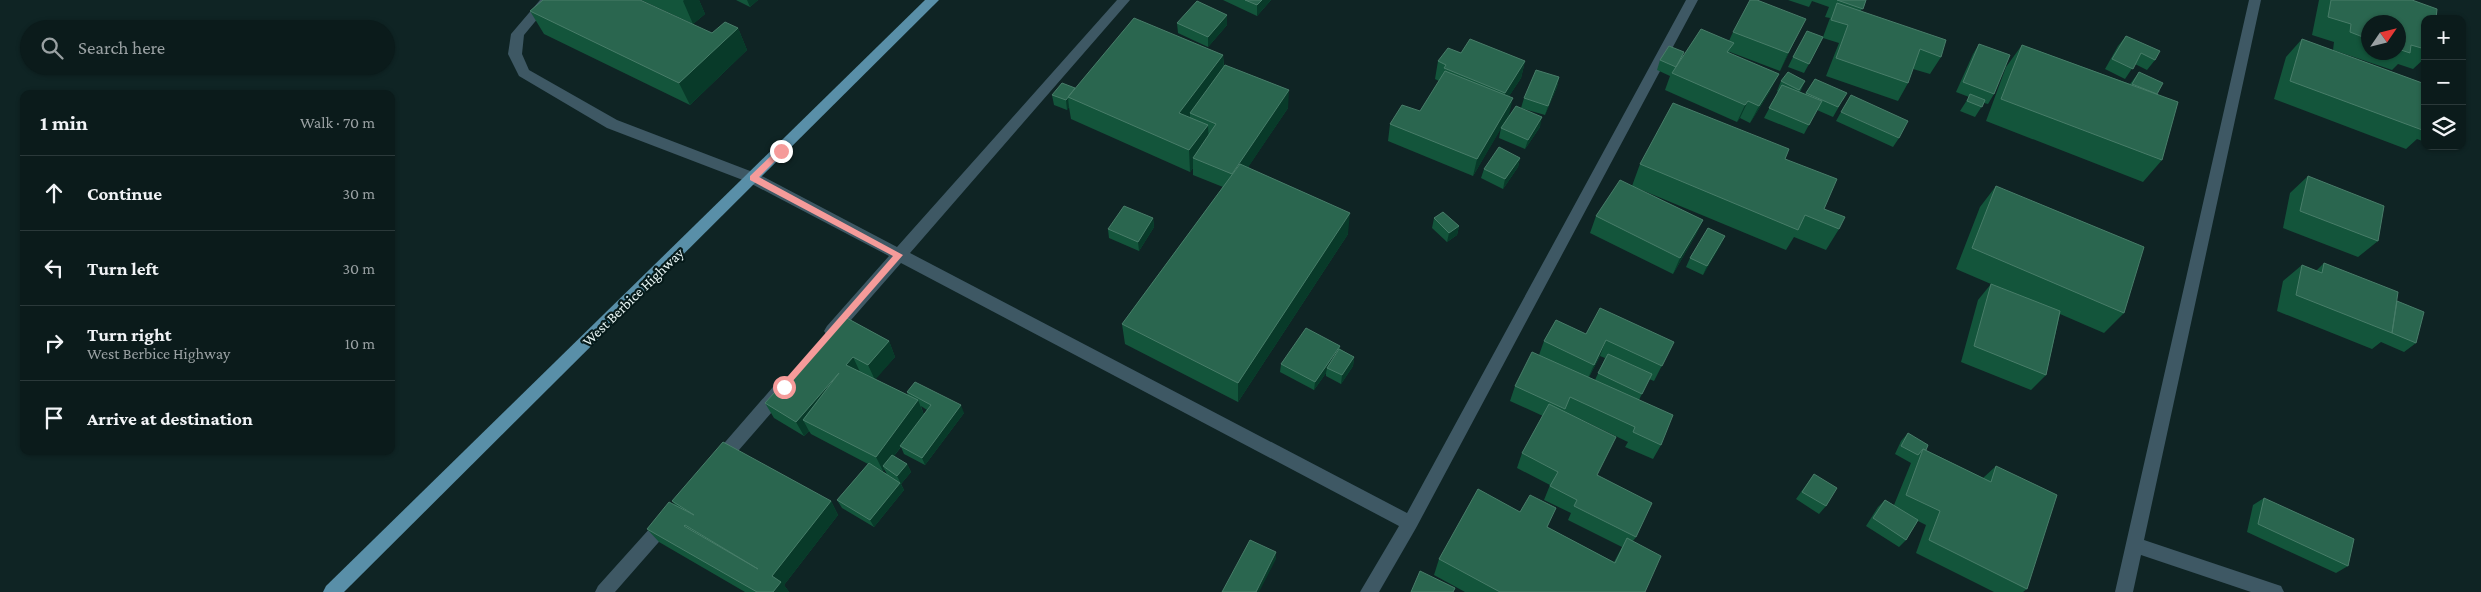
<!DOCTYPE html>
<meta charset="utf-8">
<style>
body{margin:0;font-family:"Crimson Pro",serif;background:#192828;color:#f1f3f6}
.controls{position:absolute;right:15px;top:15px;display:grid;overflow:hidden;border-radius:10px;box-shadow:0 1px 4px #0004}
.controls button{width:45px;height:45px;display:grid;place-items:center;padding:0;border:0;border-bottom:1px solid #2b393a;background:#0b1b1b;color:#f1f3f6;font:25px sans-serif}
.compass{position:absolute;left:2361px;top:15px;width:45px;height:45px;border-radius:50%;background:#0b1b1b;box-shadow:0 1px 4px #0004;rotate:55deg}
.stop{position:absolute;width:15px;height:15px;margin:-11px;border:4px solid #f59b9a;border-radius:50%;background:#fff}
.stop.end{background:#f59b9a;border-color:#fff;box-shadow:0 1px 5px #0008}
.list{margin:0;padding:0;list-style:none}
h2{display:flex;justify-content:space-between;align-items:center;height:65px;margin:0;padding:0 20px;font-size:21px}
h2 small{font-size:16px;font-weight:400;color:#9aa1a3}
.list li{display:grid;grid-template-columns:32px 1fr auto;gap:15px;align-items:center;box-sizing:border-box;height:75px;padding:0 20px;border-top:1px solid #2b393a}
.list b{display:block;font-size:19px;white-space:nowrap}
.list p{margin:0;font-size:16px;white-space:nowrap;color:#9aa1a3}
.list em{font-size:16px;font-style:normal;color:#9aa1a3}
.icon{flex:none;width:28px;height:28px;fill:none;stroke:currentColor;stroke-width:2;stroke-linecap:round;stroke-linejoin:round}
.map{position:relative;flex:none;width:2481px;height:592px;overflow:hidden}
.search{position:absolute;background:#0b1b1b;box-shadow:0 1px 4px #0004;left:20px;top:20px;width:375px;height:55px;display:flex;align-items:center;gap:12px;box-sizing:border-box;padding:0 18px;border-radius:28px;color:#9aa1a3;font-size:19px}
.panel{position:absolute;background:#0b1b1b;box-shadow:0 1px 4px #0004;left:20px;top:90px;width:375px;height:365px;border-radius:10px}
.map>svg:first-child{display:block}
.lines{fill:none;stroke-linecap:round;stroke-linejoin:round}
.minor{fill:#3e5864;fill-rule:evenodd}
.major{fill:#598fa8;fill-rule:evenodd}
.wall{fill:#13553b;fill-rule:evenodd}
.shaded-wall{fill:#083a29}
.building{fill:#2a664f;stroke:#487d69;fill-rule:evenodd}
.route{fill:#f59b9a}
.labels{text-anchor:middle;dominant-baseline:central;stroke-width:4.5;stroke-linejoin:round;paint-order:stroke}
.street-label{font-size:15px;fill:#e9f6f5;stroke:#061a1a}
</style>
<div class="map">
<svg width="2481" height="592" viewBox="0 0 2481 592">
<rect width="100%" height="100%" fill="#0f2424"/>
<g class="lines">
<path class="minor" d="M540,0H553L524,35L522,54L529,70L617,120L758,174L897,247L1117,0H1130L910,253L1407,513L1686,0H1698L1416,528L1379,592H1360L1399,526L901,263L837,336L832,337L827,336L824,331L827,326L889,256L748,182L607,128L519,76L508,54L511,34Z
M2249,0H2261L2144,540L2275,584L2281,586L2284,592H2251L2141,555L2133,592H2115Z
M779,385L785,387L787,392L785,397L725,466L719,468L713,466L711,461L713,456L773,387Z
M666,514L672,517L674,522L672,527L615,592H595L598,586L660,517Z"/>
<path class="major" d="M925,0H939L344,592H323L326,586Z"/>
</g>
<path class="wall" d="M641,0H699L705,14L693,24Z
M736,0H758L750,7Z
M1223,0H1271L1257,16Z
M1788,0H1866L1861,11L1941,57L1930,74L1913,69L1908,83L1898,101L1826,76L1839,43L1823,38L1804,73L1788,67L1793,57L1823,37L1830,18L1825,17L1829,7L1812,1L1809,7Z
M2319,0H2412L2425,19V58L2413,69L2398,64L2392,70L2333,50L2334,42L2312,35ZM2368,22H2398V52H2368Z
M530,11L712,33L738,28L747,50L690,105L544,34Z
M1177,23L1227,25L1208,47L1178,33Z
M1733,32L1797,36L1780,71L1730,52L1729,53L1770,91L1750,123L1740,118L1737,122L1665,90L1670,76L1657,70L1660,60L1684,52L1682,56L1729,41Z
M2126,36L2155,60L2147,70L2135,64L2125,79L2105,69L2118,46Z
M2302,39L2425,84V142L2417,139L2406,149L2274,99L2286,57Z
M1979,44L1994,94L1988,104L1984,103L1975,117L1960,111L1969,97L1956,92L1973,54Z
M2022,45L2130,84L2139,72L2157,94L2162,160L2143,182L1986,121L2006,67Z
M1461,53L1525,61L1521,78L1509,96V115L1502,128L1540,127L1525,149L1499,138L1501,128L1473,176L1388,141L1390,124L1420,111L1439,81L1435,79L1438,61Z
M1223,55L1224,67L1288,108L1248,167L1348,234L1238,402L1125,344L1122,324L1223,187L1193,175V168L1190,172L1071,119L1069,107L1067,110L1054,105L1052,95L1075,88Z
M1559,77L1557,87L1545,115L1521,108L1524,98Z
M1815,79L1841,103L1833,117L1817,110L1804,134L1764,118L1778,92L1777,91L1781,81H1805L1800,92L1805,94Z
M1841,112L1899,138L1893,147L1836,121Z
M1520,158L1518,167L1503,189L1481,178L1484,169Z
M1785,159L1839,229L1826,250L1794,237L1786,250L1632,186L1703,220L1695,236L1673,274L1590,233L1596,216L1632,186L1640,164Z
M2308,176L2378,241L2358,257L2283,228L2290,193Z
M1996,186L2124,313L2104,333L2060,314L2046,375L2031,390L1961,362L1978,300L1991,284L1956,269L1980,207Z
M1153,218L1154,227L1139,251L1109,238L1108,229Z
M1434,218L1459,226L1457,235L1447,242L1432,228Z
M1725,236L1703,275L1686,267L1690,258Z
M2324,263L2397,301L2416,343L2404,352L2381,342L2372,349L2277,311L2283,281L2302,265L2316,271Z
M843,316L889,341L895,357L875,379L908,395L907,392L964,413L925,465L904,454L901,447L894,456L907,464L911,472L901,484L904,490L874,527L842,508L837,500L868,464L811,434L809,431L804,436L774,418L765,403ZM921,406L927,410L924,415ZM874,467L883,471L884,469L887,474Z
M1586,334L1674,342L1654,381L1649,379L1639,400L1661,445L1653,459L1625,447L1628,442L1580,419L1597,475L1636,537L1633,541L1645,592H1465L1434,575L1439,559L1547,527L1614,562L1622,547L1568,520L1571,513L1544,500L1550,485L1517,468L1522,453L1543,416L1510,401L1515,386L1539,355L1544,341ZM1600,356L1605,358L1595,380L1589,377Z
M1340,346V349L1354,357L1353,366L1341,384L1326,376V373L1314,390L1280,372L1281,364Z
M1908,433L1926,450L1983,478L1996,466L2027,589L2023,592H1994L1916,553L1926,525L1918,521L1906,540L1899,547L1866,526L1878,507L1885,500L1894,505L1911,463L1895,454L1901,441Z
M1814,474L1826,506L1819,514L1796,499Z
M2264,498L2348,566L2336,573L2247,532L2253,505Z
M672,501H831L838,515L784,585L789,592H745L659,542L647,529L675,505Z"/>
<path class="shaded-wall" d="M684,0H699L705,14L693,24L683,1Z
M747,0H758L750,7Z
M1262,0H1271L1257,16V5Z
M1227,15V25L1208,47V37Z
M1806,19L1797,36L1780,71L1788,53Z
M738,28L747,50L690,105L679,83Z
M1223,55L1224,77L1190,113V121L1179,113Z
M1525,61L1521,78L1500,110L1505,93Z
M1779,74L1770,91L1750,123L1759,106Z
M1559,77L1557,87L1545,115L1548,106Z
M1289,90L1288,108L1232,191V174Z
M1068,98L1069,107L1067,110L1066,100Z
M1513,98L1509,115L1473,176L1477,159Z
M1748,101L1740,118L1737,122L1745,105Z
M1542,117L1540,127L1525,149L1528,140Z
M1208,125L1209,147L1193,158V168L1190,172L1189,150Z
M1520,158L1518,167L1503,189L1505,179Z
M1350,213L1348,234L1238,402V383Z
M1153,218L1154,227L1139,251L1138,242Z
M1703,220L1695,236L1673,274L1680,258Z
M1459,226L1457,235L1447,242L1449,233Z
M1725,236L1721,245L1703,275L1707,266Z
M1606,340L1600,356L1587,380L1594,365Z
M889,341L895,357L875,380L868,365Z
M1340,346L1339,354L1327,368L1326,373L1314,390L1315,382Z
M853,357L860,372L846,365Z
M1354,357L1353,366L1341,384L1342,375Z
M839,373L803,420L809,431L804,436L796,422Z
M918,400L924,415L885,468L883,466L884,469L883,471L876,457Z
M961,405L964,413L925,465L922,458Z
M907,464L911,472L901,484L897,476Z
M900,483L904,490L874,527L870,520Z
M831,501L838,515L784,585L789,592H773L772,576Z
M1276,552V559L1259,592H1256Z"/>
<path class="building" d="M543,0H640L712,33L725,22L738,28L679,83L530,11Z
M1245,0H1262L1257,5Z
M1750,0H1757L1806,19L1788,53L1733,32Z
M1837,0H1866L1863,9Z
M2331,0H2412L2437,9L2436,19H2425V49L2411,45L2410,53L2398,49V22H2368V39L2350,32L2351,24L2328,17Z
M1197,1L1227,15L1208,37L1177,23Z
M1837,3L1946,40L1941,57L1920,49L1908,83L1836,58L1848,25L1831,20Z
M1134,18L1223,55L1179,113L1208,125L1189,150L1068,97Z
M1701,29L1734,43L1727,52L1779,74L1759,106L1748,101L1745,105L1672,73Z
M1807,31L1823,37L1809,64L1793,57Z
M2126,36L2160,51L2155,60L2141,53L2133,69L2112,59Z
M1470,39L1525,61L1505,93L1444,68L1446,65L1438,61L1448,48L1461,53Z
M2302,39L2425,84V131L2290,81Z
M1979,44L2010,55L1994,94L1963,82Z
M2022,45L2178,102L2162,160L2001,99Z
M1669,46L1684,52L1676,67L1660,60Z
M1225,65L1289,90L1232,174L1193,158L1216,124L1190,113Z
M1536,70L1559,77L1548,106L1524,98Z
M1445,71L1513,98L1477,159L1390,124L1402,105L1420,111Z
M1788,72L1805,81L1799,90L1781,81Z
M2139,72L2163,83L2157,94L2132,84Z
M1815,79L1847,93L1838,107L1806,93Z
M1062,83L1075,88L1066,100L1052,95Z
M1782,85L1822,101L1809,125L1769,108Z
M1970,94L1985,100L1982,107L1967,101Z
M1851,95L1908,121L1899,138L1841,112Z
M1673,103L1789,149L1785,159L1837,179L1824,209L1845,217L1839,229L1805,215L1798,230L1640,164Z
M1516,106L1542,117L1528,140L1501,128Z
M1499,147L1520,158L1505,179L1484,169Z
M1240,164L1350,213L1238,383L1122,324Z
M2308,176L2384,206L2378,241L2300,211Z
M1620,180L1703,220L1680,258L1596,216Z
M1996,186L2144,247L2124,313L1972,248Z
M1124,206L1153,218L1138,242L1108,229Z
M1443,212L1459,226L1449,233L1434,218Z
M1708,228L1725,236L1707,266L1690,258Z
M2324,263L2398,292L2392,333L2296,295L2302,265L2322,273Z
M1991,284L2060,311L2046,375L1974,346Z
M2397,301L2424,312L2416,343L2392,333Z
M1600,308L1674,342L1662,366L1606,340L1594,365L1544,341L1556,320L1586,334Z
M843,316L889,341L868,365L853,357L846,365L918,400L876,457L803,420L839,373L796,422L765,403Z
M1306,328L1340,346L1315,382L1281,364Z
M1339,349L1354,357L1342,375L1327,368Z
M1532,352L1673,415L1661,445L1633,432L1635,427L1570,397L1565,409L1515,386Z
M1608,354L1652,374L1642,394L1598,373Z
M915,382L961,405L922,458L900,446L931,405L907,392Z
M1549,404L1616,437L1597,475L1652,503L1636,537L1574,506L1577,500L1550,486L1558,472L1522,453Z
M1908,433L1928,445L1926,450L1923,449L1918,455L1901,446Z
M723,442L831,501L772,576L781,582L773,592H757L647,529L669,502L694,515L672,501ZM685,525L758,569L684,526Z
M1923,449L1991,482L1996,466L2057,495L2027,589L1929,540L1940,511L1906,495Z
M892,455L907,464L897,476L883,466Z
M869,463L900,483L870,520L837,500Z
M1814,474L1837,488L1826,506L1802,492Z
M1478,489L1520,512L1530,495L1556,508L1547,527L1615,563L1627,538L1661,556L1645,592H1500L1439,559Z
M2264,498L2354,539L2348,566L2258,524Z
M1885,500L1918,520L1906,540L1873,518Z
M1250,540L1276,552L1256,592H1222Z
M1420,571L1455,588L1453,592H1411Z"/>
<path class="route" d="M778,149L785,151L759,177L903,255L784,391L780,387L781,384L893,256L750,180V176Z"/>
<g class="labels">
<g class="street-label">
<text transform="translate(633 297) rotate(-44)">West Berbice Highway</text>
</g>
</g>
</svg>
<div class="controls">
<button>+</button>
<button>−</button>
<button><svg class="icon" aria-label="layers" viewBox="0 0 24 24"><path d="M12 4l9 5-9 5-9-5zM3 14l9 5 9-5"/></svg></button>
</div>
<svg class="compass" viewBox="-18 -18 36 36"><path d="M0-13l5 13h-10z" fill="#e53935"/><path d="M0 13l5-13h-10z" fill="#9aa1a3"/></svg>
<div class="stop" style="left:784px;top:387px"></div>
<div class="stop end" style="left:781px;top:151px"></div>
<div class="search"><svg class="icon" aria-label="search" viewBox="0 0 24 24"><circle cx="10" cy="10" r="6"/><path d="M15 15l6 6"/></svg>Search here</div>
<section class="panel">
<h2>1 min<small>Walk · 70 m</small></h2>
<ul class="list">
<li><svg class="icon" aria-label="ahead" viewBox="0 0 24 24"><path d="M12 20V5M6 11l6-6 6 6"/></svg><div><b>Continue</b></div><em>30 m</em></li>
<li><svg class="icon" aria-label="left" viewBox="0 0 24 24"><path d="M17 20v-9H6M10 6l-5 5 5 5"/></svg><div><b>Turn left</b></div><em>30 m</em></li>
<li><svg class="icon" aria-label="right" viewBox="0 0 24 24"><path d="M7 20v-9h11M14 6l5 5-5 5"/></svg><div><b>Turn right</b><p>West Berbice Highway</p></div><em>10 m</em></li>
<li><svg class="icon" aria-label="arrive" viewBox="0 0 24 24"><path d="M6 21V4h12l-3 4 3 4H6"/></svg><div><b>Arrive at destination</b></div></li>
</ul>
</section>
</div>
